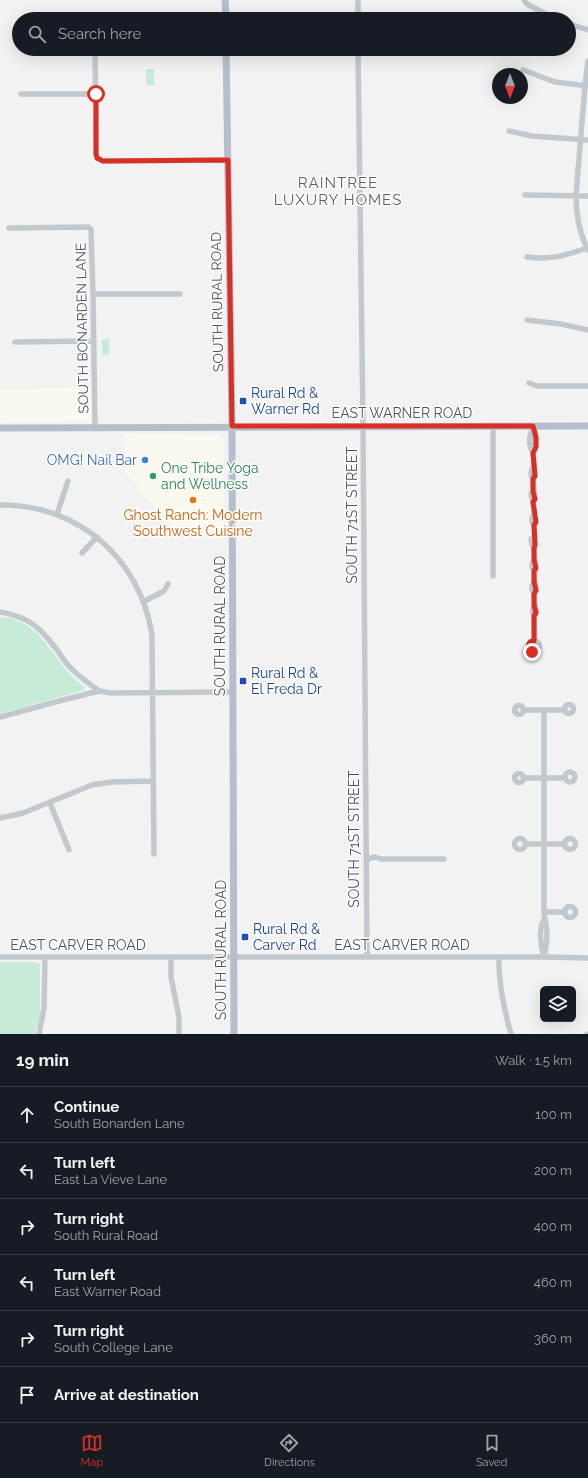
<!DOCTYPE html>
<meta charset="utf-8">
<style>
body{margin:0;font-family:Raleway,sans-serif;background:#242831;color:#f1f3f6}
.controls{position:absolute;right:12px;bottom:12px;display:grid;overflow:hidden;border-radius:6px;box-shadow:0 4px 16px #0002}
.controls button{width:36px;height:36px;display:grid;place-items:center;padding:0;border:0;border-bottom:1px solid #363941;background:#171b24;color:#f1f3f6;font:20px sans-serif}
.compass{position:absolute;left:492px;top:68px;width:36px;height:36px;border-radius:50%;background:#171b24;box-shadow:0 4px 16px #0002;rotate:180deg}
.stop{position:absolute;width:12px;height:12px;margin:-9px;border:3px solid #d93025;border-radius:50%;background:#fff}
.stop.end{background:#d93025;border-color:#fff;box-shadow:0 1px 4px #0008}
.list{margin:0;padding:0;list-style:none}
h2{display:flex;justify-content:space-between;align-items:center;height:52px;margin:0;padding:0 16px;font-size:17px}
h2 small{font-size:13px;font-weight:400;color:#9ea1a6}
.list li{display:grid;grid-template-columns:26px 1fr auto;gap:12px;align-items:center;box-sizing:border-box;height:56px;padding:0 16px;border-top:1px solid #363941}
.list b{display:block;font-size:15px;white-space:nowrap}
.list p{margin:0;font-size:13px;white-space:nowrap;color:#9ea1a6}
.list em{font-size:13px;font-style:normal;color:#9ea1a6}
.icon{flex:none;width:22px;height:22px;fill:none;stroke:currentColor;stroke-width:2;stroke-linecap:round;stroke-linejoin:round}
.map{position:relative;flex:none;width:588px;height:1034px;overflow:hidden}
.search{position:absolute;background:#171b24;box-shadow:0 4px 16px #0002;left:12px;right:12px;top:12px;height:44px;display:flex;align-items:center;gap:10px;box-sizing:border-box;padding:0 14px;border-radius:22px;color:#9ea1a6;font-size:15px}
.sheet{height:388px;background:#171b24}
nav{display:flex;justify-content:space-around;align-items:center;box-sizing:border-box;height:56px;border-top:1px solid #363941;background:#171b24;font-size:11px;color:#9ea1a6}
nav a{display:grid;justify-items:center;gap:2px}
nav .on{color:#d93025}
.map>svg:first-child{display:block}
.commercial{fill:#fbf8ee}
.green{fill:#c6ebd7}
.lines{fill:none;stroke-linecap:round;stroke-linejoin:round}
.minor{stroke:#c1c8ce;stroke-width:5.5}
.major{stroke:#b5bfcc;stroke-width:7}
.route{stroke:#d93025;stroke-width:5}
.transit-dot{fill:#1a4fb4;stroke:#fff;stroke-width:1.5}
.shop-dot{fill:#3f7fe0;stroke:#fff;stroke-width:1.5}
.leisure-dot{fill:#2e9e5b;stroke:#fff;stroke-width:1.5}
.food-dot{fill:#e8710a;stroke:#fff;stroke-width:1.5}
.labels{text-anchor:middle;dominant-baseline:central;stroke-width:3;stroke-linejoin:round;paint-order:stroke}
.street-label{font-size:14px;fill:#4b535d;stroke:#fff}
.transit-label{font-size:14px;fill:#164399;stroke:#fff;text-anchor:start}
.shop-label{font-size:14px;fill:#366cbe;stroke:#fff;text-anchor:end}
.leisure-label{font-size:14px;fill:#27864d;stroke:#fff;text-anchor:start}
.food-label{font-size:14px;fill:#c56008;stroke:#fff}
.neighbourhood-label{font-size:15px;letter-spacing:1px;fill:#5f6165;stroke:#fff}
</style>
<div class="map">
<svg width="588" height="1034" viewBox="0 0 588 1034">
<rect width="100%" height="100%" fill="#f3f2f2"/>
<path class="commercial" d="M98,388V421L0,422V389Z
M125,434L218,435L222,437L223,441L224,538L199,537L175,532L125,472Z"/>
<path class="green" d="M146,69H154V85H146Z
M109,339V355H102V340Z
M0,617C34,618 48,648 67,671C72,677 78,682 85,687L84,690L0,714Z
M0,962H35L40,964V1014L35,1034H0Z"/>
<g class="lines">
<path class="minor" d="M358,0V19
M524,0L527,4L555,19
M569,24L588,30
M95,49L96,153L97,158L103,161L227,160
M358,49L363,426L367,957
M588,61L585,85L576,195C576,214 579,233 588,250
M523,70L555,82L588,86
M21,94H96
M509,131L532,136L588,140
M525,195L588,196
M9,228L88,227L91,229L93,294L95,428
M527,257C551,260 564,256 587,248
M93,294H180
M527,320L561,324L588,330
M15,342L94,341
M529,383L537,386H588
M493,426V576
M533,426L536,444L533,453L535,476L533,479C530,475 530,472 533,467
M533,427C529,437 528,444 533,453
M533,479L535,499L533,502L531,494L533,491
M533,502L535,522L534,525L532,522V517L534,515
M0,505C78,504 140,558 152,635L154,854
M57,514L68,481
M534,525L535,545L534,548L532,545L531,539L534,537
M534,548C534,556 537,565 534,571C531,567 531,564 534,560
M82,553L97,537
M534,571L536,591L534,594C531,590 531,586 534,582
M534,594L536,613L534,617C532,612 532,609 534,605
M143,602L164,591L168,584
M0,612C29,617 40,627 57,650C61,655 64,661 68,665C77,675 88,683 99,691
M534,617L535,641
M528.5 646a5.5 5.5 0 1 1 11 0a5.5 5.5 0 1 1-11 0Z
M564.5 709a4.5 4.5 0 1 1 9 0a4.5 4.5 0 1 1-9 0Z
M514.5 710a4.5 4.5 0 1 1 9 0a4.5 4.5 0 1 1-9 0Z
M523,710H564
M544,710V912C544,917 545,920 546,924C548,933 546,948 544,957
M0,717L59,701L99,691L111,693L233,692
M565 777a5 5 0 1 1 10 0a5 5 0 1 1-10 0Z
M514.5 778a4.5 4.5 0 1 1 9 0a4.5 4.5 0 1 1-9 0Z
M524,778H565
M50,803L69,850
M0,818L23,813L92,785L111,782L153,781
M514.5 844a5.5 5.5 0 1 1 11 0a5.5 5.5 0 1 1-11 0Z
M564.5 844a5.5 5.5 0 1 1 11 0a5.5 5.5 0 1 1-11 0Z
M525,844H565
M367,859L375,857L381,859H444
M564.5 912a5.5 5.5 0 1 1 11 0a5.5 5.5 0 1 1-11 0Z
M544,912H565
M544,920C538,930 541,946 544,957
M0,957H544L588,958
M171,957V977L179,1017V1034
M499,957C498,983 504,1009 511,1034
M39,1034L44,1008L45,957
M587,1034H588"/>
<path class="major" d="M225,0L226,19
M226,49L232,426L234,1034
M0,428L588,426"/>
</g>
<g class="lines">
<path class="route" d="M96,94V154L97,158L103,161L228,160L232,426H533L536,437V447L533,453L535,476L533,479V491L535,499L533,502L536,522L534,525L535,545L534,548V560L536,568L534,571V582L536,590L534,594V605L536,613L534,616V641L530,642C527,646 528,650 532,652"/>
</g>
<g class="transit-dot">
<rect x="239" y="397" width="8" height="8" rx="2"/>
<rect x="239" y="677" width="8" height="8" rx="2"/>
<rect x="241" y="933" width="8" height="8" rx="2"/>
</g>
<circle class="shop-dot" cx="145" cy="460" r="4"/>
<circle class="leisure-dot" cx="153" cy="476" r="4"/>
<circle class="food-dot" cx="193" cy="500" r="4"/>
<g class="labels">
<g class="street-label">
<text transform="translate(217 302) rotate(-91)">SOUTH RURAL ROAD</text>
<text transform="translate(82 328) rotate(-91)">SOUTH BONARDEN LANE</text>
<text x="402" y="413">EAST WARNER ROAD</text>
<text transform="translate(352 515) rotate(-90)">SOUTH 71ST STREET</text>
<text transform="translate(220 626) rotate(-90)">SOUTH RURAL ROAD</text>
<text transform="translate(354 839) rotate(-90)">SOUTH 71ST STREET</text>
<text x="78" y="945">EAST CARVER ROAD</text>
<text x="402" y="945">EAST CARVER ROAD</text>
<text transform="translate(221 950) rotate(-90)">SOUTH RURAL ROAD</text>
</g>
<g class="transit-label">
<text x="251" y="393">Rural Rd &amp;<tspan x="251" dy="16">Warner Rd</tspan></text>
<text x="251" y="673">Rural Rd &amp;<tspan x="251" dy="16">El Freda Dr</tspan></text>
<text x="253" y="929">Rural Rd &amp;<tspan x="253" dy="16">Carver Rd</tspan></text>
</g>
<g class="shop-label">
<text x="137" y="460">OMG! Nail Bar</text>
</g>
<g class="leisure-label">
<text x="161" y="468">One Tribe Yoga<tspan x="161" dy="16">and Wellness</tspan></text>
</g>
<g class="food-label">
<text x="193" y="515">Ghost Ranch: Modern<tspan x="193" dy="16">Southwest Cuisine</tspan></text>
</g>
<g class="neighbourhood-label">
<text x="338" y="183">RAINTREE<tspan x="338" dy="17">LUXURY HOMES</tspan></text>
</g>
</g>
</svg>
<div class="controls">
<button><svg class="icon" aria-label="layers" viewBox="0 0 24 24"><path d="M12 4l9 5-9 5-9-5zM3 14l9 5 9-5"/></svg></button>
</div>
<svg class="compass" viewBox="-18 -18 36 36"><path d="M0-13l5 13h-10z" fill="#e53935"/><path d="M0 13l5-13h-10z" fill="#9ea1a6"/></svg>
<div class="stop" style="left:96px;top:94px"></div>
<div class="stop end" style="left:532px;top:652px"></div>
<div class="search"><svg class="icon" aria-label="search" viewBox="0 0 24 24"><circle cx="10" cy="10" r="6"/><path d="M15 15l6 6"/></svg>Search here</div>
</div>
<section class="sheet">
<h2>19 min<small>Walk · 1.5 km</small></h2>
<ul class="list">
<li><svg class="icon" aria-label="ahead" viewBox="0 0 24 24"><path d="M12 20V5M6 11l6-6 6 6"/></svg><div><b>Continue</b><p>South Bonarden Lane</p></div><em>100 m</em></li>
<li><svg class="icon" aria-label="left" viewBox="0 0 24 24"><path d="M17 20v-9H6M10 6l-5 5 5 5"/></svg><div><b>Turn left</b><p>East La Vieve Lane</p></div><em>200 m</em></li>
<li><svg class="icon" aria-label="right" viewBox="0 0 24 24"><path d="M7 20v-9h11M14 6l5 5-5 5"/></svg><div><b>Turn right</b><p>South Rural Road</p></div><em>400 m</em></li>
<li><svg class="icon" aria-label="left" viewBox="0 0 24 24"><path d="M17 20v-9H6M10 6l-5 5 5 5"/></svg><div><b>Turn left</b><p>East Warner Road</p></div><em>460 m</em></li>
<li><svg class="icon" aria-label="right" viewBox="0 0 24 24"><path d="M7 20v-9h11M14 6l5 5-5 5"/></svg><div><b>Turn right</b><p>South College Lane</p></div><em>360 m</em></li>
<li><svg class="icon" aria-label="arrive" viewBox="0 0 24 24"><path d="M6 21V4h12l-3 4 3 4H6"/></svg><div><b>Arrive at destination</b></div></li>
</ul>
</section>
<nav>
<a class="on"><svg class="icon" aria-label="map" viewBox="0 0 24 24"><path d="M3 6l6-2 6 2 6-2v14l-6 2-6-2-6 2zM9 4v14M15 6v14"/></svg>Map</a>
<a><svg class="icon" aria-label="directions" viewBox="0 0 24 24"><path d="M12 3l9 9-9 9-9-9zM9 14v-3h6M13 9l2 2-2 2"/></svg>Directions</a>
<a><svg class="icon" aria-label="saved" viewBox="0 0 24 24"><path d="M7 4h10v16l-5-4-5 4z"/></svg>Saved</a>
</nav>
